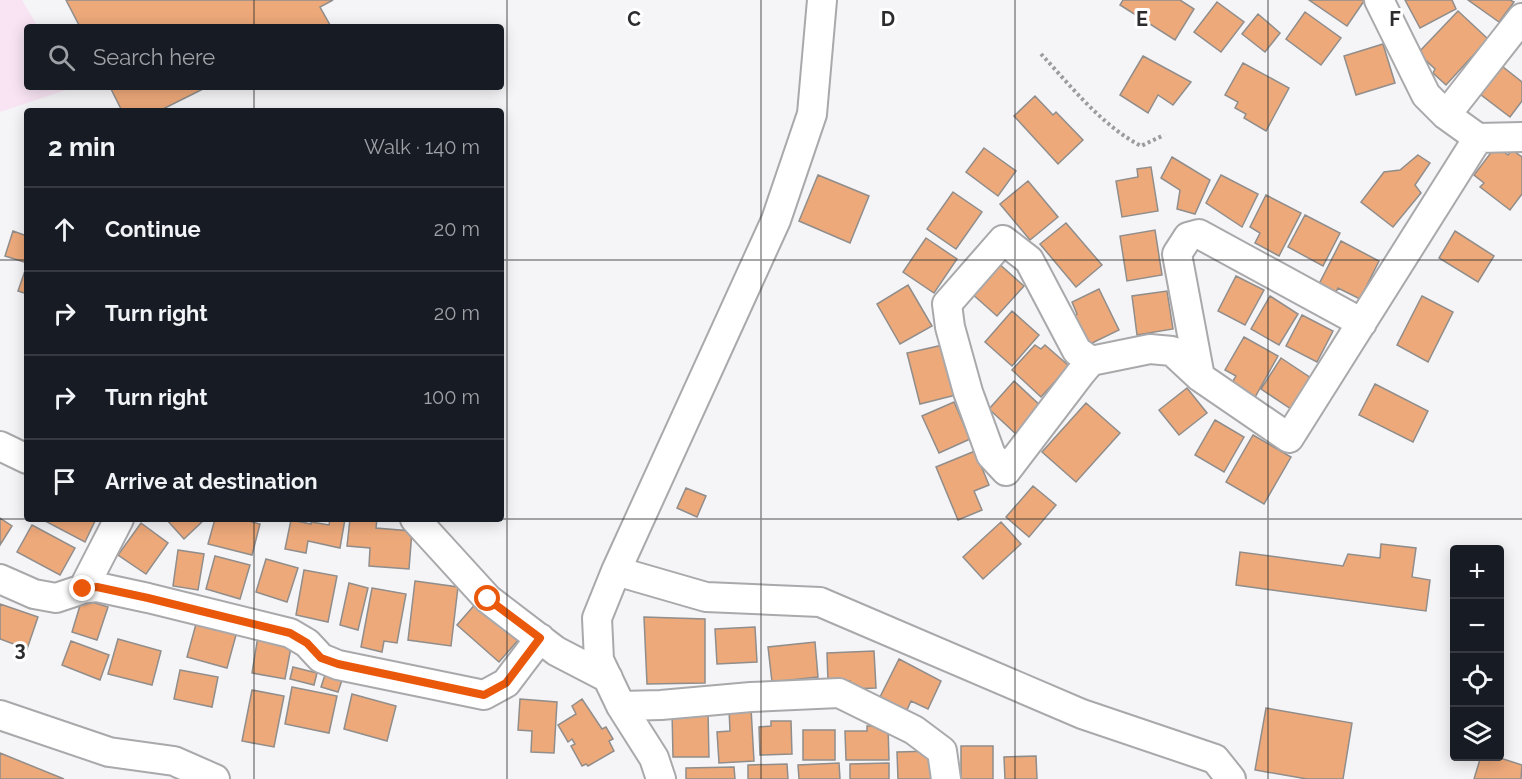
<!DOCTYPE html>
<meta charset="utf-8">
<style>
body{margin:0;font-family:Raleway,sans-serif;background:#242831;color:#f1f3f6}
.controls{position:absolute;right:18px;bottom:18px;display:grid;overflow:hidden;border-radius:6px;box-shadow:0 3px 15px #0003}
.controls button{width:54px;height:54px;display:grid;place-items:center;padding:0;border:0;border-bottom:2px solid #363941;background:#171b24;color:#f1f3f6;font:30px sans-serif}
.stop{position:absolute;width:18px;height:18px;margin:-14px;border:4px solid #ea580c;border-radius:50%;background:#fff}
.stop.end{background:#ea580c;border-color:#fff;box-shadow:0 2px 6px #0008}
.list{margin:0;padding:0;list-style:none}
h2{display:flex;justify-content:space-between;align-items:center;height:78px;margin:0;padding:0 24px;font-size:26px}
h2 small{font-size:20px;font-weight:400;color:#9ea1a6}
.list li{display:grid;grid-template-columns:39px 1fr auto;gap:18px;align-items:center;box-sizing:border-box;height:84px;padding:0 24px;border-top:2px solid #363941}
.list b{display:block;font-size:22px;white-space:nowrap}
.list em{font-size:20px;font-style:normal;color:#9ea1a6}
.icon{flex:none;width:33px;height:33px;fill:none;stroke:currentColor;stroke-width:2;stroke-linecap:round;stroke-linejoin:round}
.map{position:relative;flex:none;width:1522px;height:779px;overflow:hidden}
.search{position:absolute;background:#171b24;box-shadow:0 3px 15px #0003;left:24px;top:24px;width:480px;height:66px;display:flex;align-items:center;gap:15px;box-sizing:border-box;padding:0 21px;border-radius:6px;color:#9ea1a6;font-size:22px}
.panel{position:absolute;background:#171b24;box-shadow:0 3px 15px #0003;left:24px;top:108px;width:480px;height:414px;border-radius:6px}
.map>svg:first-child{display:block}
.industrial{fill:#f8e4f3}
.building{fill:#eda97a;stroke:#908d8b;stroke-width:1.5}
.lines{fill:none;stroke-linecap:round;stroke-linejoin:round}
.minor-casing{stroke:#a9a8ab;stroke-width:32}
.path{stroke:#9c9b9d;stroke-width:4;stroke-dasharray:3 3;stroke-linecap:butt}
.minor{stroke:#fff;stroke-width:28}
.route{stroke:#ea580c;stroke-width:8}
.grid{fill:none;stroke:#2c2b2d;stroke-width:1.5;stroke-opacity:0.55}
.grid-label{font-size:20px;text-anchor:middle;font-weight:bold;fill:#2c2b2d;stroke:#fff;stroke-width:6;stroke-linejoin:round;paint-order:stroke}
</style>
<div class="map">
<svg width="1522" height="779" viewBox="0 0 1522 779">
<rect width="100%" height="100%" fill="#f5f4f7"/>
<path class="industrial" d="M0,0H22L38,27H27V87L72,88L0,112Z"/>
<path class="building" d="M66,0H333L320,7L330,25L326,27H80Z
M1123,0H1180L1194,9L1175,40L1120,5Z
M1309,0H1363L1364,1L1347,26Z
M1405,0H1452L1456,9L1420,28Z
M1468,0H1510L1514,2L1499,22Z
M1217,2L1244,22L1221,52L1194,32Z
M1458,11L1488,39L1446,85L1433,73L1435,69L1418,53Z
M1305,12L1341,38L1321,65L1286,39Z
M1258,14L1280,33L1265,52L1242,34Z
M1383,44L1395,83L1356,95L1344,56Z
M1143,56L1191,82L1173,105L1158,95L1148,113L1120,95Z
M1243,63L1289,88L1266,131L1244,118L1246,114L1235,108L1238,102L1225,95Z
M1498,63L1522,82V101L1510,117L1476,91Z
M110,87H207L159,111H122Z
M1035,96L1053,115L1056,112L1083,140L1058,164L1014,116Z
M1496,146L1508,155L1512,150L1522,157V194L1510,210L1480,187L1484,183L1474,175Z
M984,148L1016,171L998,196L966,172Z
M1418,155L1430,163L1415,185L1421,193L1393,227L1361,202L1384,172L1400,170Z
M1172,157L1210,180L1195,214L1177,209L1180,190L1161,178Z
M1151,167L1158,211L1122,217L1116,181L1138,177L1137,169Z
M818,175L869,196L850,243L799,221Z
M1221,175L1258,194L1242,227L1206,203Z
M1028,181L1058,217L1030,240L1000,204Z
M953,192L982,212L956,249L927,229Z
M1266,195L1301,213L1279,256L1255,243L1260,233L1250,227Z
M1305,215L1340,233L1323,266L1288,247Z
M1066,223L1102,265L1076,287L1040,244Z
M1155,230L1162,275L1127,281L1120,236Z
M13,231L27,236V263L5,256Z
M1455,231L1494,256L1478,282L1439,258Z
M926,238L957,259L934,293L903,272Z
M1341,241L1379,261L1360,299L1338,288L1334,296L1317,288Z
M997,262L1024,286L997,316L970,292Z
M27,265V294L18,291Z
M1236,276L1264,290L1245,325L1218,311Z
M908,285L932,326L900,344L877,304Z
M1099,289L1119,330L1086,346L1073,317L1077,314L1072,302Z
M1167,291L1173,329L1137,335L1132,296Z
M1270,296L1298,314L1279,345L1251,329Z
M1422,296L1453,312L1428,362L1397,345Z
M1012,311L1039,335L1012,366L985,342Z
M1302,315L1333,331L1317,362L1286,346Z
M1244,337L1278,356L1254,399L1230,386L1236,376L1225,370Z
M943,345L956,395L920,404L907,353Z
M1035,345L1041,349L1045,345L1069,366L1041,397L1012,370Z
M1281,358L1311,378L1291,409L1261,389Z
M1014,381L1043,408L1018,436L989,409Z
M1375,384L1428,411L1413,442L1359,415Z
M1187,388L1207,413L1179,435L1159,410Z
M954,402L970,439L939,453L922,416Z
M1086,403L1120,433L1076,482L1042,452Z
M1215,420L1244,437L1224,472L1195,455Z
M1253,435L1291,457L1264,504L1226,482Z
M975,451L989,485L974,491L982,510L958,520L936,467Z
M1033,486L1056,505L1029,537L1006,517Z
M686,488L706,496L697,517L677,508Z
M0,518L12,526L0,545Z
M46,519H96L85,542L45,521Z
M166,519H205L184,539Z
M215,519H241L260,524L252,555L208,544Z
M330,519H345L340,548L308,541L306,553L285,549L291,520L311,524V522L329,525Z
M350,519H377L376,528L412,531L409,569L369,566L370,548L347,546Z
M1001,522L1021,544L983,579L963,557Z
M141,523L168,543L146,574L118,555Z
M32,525L75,548L60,575L17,552Z
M1381,544L1416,548L1412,577L1430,580L1426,611L1236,585L1240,552L1343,566L1348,554L1380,558Z
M178,550L204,554L198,590L173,586Z
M215,556L250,565L240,599L206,589Z
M266,559L298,568L287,602L256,592Z
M304,570L337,576L328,622L296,615Z
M415,581L458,587L451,646L408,640Z
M349,583L368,588L358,630L340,625Z
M372,588L406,594L397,643L384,641L382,652L361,647Z
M82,599L108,607L97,640L72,632Z
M478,601L520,638L499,662L457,625Z
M0,604L38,617L27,649L0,639Z
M644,617L705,619V683L647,684Z
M196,624L236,635L227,668L187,657Z
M755,627L757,662L717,664L715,629Z
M258,636L292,642L285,679L252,673Z
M118,639L161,651L152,685L108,674Z
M71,641L109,655L100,680L62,665Z
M815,642L818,677L772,682L768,647Z
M874,651L876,688L850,689V681L828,682L827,653Z
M899,659L941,681L928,709L911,701L907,710L880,697Z
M293,667L317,673L314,685L290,679Z
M180,670L218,677L212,707L174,699Z
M326,672L343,677L338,692L321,687Z
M292,687L337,696L329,733L285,724Z
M252,690L284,696L274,747L242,741Z
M352,694L396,706L387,741L344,729Z
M520,699L557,702L554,753L531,752L532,731L518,730Z
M582,699L602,729L606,727L613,739L609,741L614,751L588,766L586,764L582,766L571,746L575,744L572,739L568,742L558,725L576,714L572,706Z
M751,708L754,761L719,763L717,732L730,731L729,709Z
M1266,708L1352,723L1343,779H1307L1255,770Z
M672,711H708L709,757H673Z
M771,721H791L792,754L760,755L759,727L771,726Z
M867,726H888L889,760H846L845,731H867Z
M803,730H835V760H803Z
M961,746H993V779H961Z
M933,751L935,779H898L897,752Z
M0,753L64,779H0Z
M1036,756L1037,779H1005L1004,757Z
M1481,756H1494L1522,765L1521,779H1474Z
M839,763L840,779H799L798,765Z
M889,763V779H850V764Z
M787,764L788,779H748V765Z
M734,767L735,779H686V768Z"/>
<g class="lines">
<g class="minor-casing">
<path id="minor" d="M1379,0L1426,95L1446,115L1478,138L1522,137
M1446,115L1522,18
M1091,361L1077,351L1029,260L1003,240L947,304L950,327L968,392L991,455L1006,471L1080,374L1091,361L1150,349L1172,351L1200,377L1289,438L1478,138
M1200,377L1177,254L1188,237L1199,234L1362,323
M0,446L27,459
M415,519L488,599L556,651L608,678
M616,571L706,597L820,602L1082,714L1215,759L1231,779
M0,579L34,594L56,598L83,589L97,587L148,598L290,633L307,643L321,658L338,665L484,695L506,683L540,638
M83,589L119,519
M621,706L661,705L751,697L839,693L914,730L942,751L946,779
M0,715L109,752L174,761L215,779
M661,779L654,758L621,706L599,660L597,618L616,571L776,220L812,114L822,0"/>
</g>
<path class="path" d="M1041,54C1071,86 1101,125 1141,146L1164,135"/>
<use href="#minor" class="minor"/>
</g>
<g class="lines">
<path class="route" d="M83,589L97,587L148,598L290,633L307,643L321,658L338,664L484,695L506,683L540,638L488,599"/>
</g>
<path class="grid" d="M254,0V27M507,0V779M761,0V779M1015,0V779M1268,0V779M254,87V111M0,260H27M501,260H1522M0,519H1522M254,519V779"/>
<g class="grid-label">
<text x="634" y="26">C</text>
<text x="888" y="26">D</text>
<text x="1142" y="26">E</text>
<text x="1395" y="26">F</text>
<text x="20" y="656">3</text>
</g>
</svg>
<div class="controls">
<button>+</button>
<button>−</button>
<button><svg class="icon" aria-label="locate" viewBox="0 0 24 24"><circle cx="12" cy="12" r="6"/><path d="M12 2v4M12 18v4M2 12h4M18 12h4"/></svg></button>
<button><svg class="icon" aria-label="layers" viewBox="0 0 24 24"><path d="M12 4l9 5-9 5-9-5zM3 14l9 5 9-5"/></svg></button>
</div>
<div class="stop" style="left:488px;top:599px"></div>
<div class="stop end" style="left:83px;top:589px"></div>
<div class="search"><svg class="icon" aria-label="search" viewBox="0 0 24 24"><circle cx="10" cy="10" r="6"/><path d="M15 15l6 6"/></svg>Search here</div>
<section class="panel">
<h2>2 min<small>Walk · 140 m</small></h2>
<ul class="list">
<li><svg class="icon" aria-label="ahead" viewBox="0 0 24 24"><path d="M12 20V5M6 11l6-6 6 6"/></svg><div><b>Continue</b></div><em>20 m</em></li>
<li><svg class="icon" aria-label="right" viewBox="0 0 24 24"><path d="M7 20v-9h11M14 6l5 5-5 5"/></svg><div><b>Turn right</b></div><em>20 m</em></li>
<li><svg class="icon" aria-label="right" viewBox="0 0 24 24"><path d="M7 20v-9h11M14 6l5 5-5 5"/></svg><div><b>Turn right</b></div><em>100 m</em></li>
<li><svg class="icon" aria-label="arrive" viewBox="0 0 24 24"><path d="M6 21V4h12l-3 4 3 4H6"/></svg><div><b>Arrive at destination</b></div></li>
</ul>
</section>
</div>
